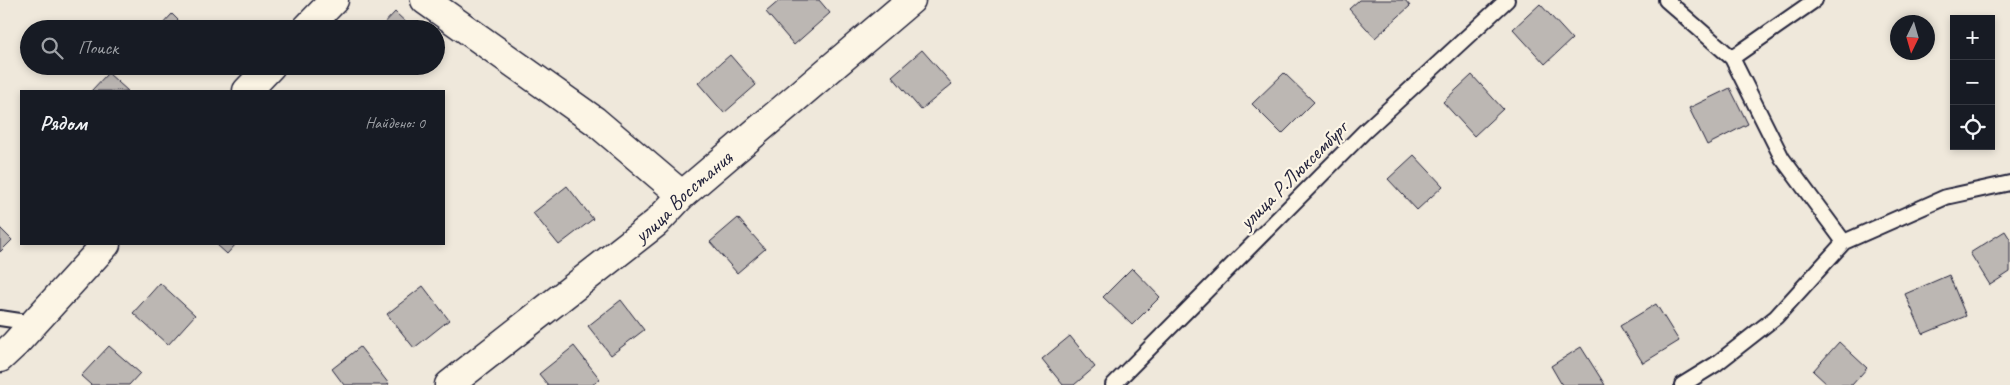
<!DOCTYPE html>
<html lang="ru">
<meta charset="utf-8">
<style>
body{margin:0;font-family:Caveat,sans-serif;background:#242831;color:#f1f3f6}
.controls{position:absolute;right:15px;top:15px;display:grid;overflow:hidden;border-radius:0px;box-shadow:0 2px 8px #0003}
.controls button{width:45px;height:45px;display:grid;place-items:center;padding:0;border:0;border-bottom:1px solid #363941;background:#171b24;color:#f1f3f6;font:25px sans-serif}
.compass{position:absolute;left:1890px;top:15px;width:45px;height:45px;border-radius:50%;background:#171b24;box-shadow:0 2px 8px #0003;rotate:185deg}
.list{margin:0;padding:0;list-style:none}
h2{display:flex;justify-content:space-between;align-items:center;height:65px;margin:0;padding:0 20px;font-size:21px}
h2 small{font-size:16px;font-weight:400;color:#9ea1a6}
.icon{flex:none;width:28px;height:28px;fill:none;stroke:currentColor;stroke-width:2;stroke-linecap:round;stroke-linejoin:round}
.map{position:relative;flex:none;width:2010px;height:385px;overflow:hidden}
.search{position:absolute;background:#171b24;box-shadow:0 2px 8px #0003;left:20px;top:20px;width:425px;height:55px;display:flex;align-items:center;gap:12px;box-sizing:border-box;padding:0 18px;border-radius:28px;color:#9ea1a6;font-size:19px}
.panel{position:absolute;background:#171b24;box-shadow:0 2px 8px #0003;left:20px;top:90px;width:425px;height:155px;border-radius:0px}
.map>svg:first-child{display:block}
.building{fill:#bcb7b3;stroke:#22223b}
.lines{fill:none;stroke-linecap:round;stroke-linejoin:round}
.lane-casing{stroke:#22223b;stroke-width:18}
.street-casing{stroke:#22223b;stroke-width:31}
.lane{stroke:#fcf5e5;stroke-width:14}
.street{stroke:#fcf5e5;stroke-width:28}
.labels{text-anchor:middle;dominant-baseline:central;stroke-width:4.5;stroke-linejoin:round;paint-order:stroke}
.street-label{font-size:21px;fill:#22223b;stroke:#fcf5e5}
</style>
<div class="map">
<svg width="2010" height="385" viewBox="0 0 2010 385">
<rect width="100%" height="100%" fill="#efe8db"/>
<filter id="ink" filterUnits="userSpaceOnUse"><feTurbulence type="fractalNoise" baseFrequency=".02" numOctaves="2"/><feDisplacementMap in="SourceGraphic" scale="10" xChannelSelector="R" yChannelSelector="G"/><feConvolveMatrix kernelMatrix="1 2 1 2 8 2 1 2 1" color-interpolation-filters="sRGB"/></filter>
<g filter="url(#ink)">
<path class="building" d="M780,0H819L830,13L794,45L766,12Z
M1359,0H1405L1410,6L1375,38L1349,9Z
M1540,4L1572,39L1545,64L1513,29Z
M395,12L413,29H379Z
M172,14L187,29H158Z
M922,50L952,84L921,110L892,76Z
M730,55L756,85L724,113L698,83Z
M108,73L128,91H91Z
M1284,73L1314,102L1282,134L1252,104Z
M1472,75L1503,109L1474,136L1443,102Z
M1730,88L1748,124L1707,145L1689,108Z
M1414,155L1443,186L1417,210L1388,179Z
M567,186L593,219L559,245L533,213Z
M738,218L765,249L737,273L710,242Z
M0,228L12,240L0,252Z
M2005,231L2010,239V272L1990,285L1970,253Z
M216,244H236L227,254Z
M1132,268L1160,297L1132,325L1103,297Z
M1949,275L1966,316L1923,334L1905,294Z
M160,283L195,315L168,345L133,313Z
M423,286L449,320L414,348L387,314Z
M621,300L644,330L611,355L588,326Z
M1656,304L1679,341L1643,363L1620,326Z
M1070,336L1095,367L1074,385H1063L1042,359Z
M1839,342L1867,368L1852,385H1828L1813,371Z
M109,346L140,373L129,385H91L81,376Z
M574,346L600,379L592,385H548L539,374Z
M360,347L389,384L387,385H344L332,369Z
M1581,347L1605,385H1562L1551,366Z"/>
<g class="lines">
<g class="lane-casing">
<path id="lane" d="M1666,0L1732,58L1782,158L1844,242
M1732,58L1815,0
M0,318L33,323
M1113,385L1364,132L1507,0
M1682,385L1716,364L1776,317L1844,242L1946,197L2010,183"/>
</g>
<g class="street-casing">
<g id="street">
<path d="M425,0L595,121L682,195"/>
<path d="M306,29L334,0"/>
<path d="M247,91L271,66"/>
<path d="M0,358L15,344L106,244"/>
<path id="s1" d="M449,385L656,223L682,195L911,0"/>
</g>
</g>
<use href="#lane" class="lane"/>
<use href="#street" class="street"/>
</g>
</g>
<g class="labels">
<g class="street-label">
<text transform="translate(1293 175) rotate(-45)">улица Р.Люксембург</text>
<text stroke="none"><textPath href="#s1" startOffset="301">улица Восстания</textPath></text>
</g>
</g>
</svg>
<div class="controls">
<button>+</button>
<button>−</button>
<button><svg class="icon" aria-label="locate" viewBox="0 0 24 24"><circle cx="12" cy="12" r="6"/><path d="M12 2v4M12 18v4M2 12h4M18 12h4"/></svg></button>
</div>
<svg class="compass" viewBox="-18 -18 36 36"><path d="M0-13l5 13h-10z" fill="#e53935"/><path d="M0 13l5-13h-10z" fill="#9ea1a6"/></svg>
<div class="search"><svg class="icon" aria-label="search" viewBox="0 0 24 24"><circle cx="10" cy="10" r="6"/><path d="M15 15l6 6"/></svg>Поиск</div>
<section class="panel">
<h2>Рядом<small>Найдено: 0</small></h2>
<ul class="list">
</ul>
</section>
</div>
